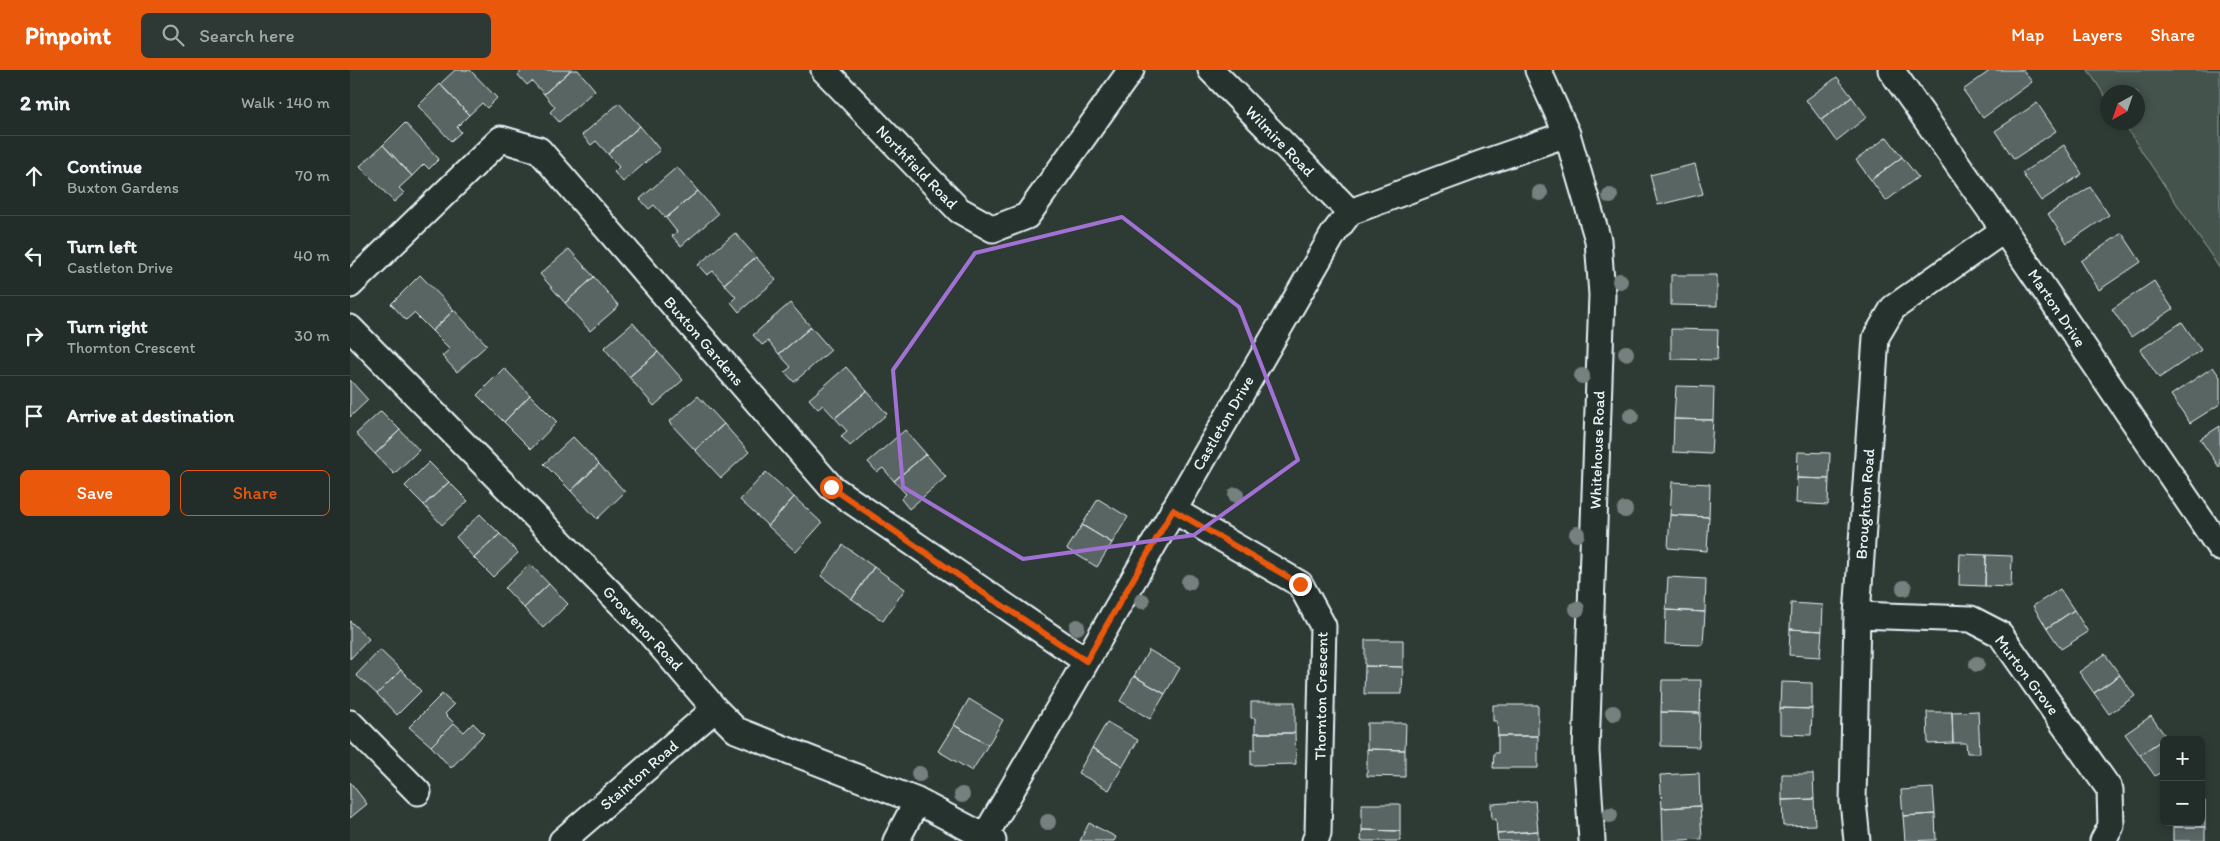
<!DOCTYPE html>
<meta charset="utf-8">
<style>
body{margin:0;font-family:Itim,sans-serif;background:#2e3834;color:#f1f3f6}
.controls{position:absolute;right:15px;bottom:15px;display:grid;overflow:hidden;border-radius:8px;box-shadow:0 2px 8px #0003}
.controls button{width:45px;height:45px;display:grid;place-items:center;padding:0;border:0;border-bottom:1px solid #3f4845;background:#222c28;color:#f1f3f6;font:25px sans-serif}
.compass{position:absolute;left:1750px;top:15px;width:45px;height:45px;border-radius:50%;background:#222c28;box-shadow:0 2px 8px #0003;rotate:220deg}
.stop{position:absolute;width:15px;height:15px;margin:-11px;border:4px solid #ea580c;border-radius:50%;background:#fff}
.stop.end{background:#ea580c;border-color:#fff;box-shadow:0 1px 5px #0008}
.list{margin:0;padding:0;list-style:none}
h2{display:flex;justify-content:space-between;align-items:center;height:65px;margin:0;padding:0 20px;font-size:21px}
h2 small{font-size:16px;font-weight:400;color:#a2a7a8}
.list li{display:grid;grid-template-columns:32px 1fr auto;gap:15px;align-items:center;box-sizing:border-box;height:80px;padding:0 20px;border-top:1px solid #3f4845}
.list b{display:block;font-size:19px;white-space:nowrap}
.list p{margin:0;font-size:16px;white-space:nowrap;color:#a2a7a8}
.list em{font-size:16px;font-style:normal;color:#a2a7a8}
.actions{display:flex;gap:10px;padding:15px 20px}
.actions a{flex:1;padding:11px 0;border:1px solid #ea580c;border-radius:8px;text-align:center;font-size:18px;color:#ea580c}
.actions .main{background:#ea580c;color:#fff}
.icon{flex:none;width:28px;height:28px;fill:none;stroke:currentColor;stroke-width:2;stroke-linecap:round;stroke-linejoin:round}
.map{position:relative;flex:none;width:1870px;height:771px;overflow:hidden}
header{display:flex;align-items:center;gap:30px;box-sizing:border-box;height:70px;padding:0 25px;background:#ea580c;color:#fff}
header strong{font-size:24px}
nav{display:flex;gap:28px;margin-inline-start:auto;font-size:18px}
.search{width:350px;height:45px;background:#2e3834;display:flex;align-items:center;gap:12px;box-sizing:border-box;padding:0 18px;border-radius:8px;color:#a2a7a8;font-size:19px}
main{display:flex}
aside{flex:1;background:#222c28}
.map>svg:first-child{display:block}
.green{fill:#45524e;stroke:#96a2a3}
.building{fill:#596563;stroke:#e8f1f8}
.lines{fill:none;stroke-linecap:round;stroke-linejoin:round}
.minor-casing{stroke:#e8f1f8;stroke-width:29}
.minor{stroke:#26332d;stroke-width:25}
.tree{fill:#75807f}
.route{stroke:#ea580c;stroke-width:6}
.marked{fill:none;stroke:#a171d3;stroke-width:4;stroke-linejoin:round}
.labels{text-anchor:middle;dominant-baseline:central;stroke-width:4.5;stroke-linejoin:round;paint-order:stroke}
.street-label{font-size:16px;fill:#e8f1f8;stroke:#26332d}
</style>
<header>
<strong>Pinpoint</strong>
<div class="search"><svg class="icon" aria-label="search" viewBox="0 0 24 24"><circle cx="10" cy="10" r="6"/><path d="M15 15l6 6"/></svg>Search here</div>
<nav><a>Map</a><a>Layers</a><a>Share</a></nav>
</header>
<main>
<aside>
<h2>2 min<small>Walk · 140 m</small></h2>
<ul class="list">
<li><svg class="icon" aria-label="ahead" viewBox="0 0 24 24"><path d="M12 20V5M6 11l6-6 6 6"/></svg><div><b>Continue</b><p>Buxton Gardens</p></div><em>70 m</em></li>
<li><svg class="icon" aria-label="left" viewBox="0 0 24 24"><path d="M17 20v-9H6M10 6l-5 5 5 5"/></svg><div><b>Turn left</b><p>Castleton Drive</p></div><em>40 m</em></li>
<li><svg class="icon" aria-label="right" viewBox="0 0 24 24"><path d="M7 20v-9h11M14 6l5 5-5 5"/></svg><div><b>Turn right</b><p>Thornton Crescent</p></div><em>30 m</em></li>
<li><svg class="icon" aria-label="arrive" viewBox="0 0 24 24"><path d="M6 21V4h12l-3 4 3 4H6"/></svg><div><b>Arrive at destination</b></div></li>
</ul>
<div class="actions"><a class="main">Save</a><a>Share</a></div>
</aside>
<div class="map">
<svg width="1870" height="771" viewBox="0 0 1870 771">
<rect width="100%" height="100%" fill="#2e3b35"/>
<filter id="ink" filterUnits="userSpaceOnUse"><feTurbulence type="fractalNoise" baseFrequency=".02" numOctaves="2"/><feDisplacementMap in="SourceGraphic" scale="10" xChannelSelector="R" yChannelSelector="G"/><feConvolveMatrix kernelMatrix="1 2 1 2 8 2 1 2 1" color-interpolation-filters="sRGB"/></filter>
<g filter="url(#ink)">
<path class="green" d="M1738,0H1870V199L1773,53L1788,52V22H1758L1757,29Z"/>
<path class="building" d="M105,0H120L147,28L137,38L132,33L119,45L90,14Z
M173,0H221L194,24L182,11L177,15L168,5Z
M221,0H228L245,20L209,52L200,42L205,37L194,24Z
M1641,0H1673L1682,12L1633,48L1613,20Z
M1487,7L1502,27L1471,50L1456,30Z
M90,14L119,45L107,57L111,62L101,71L68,36Z
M1502,27L1517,47L1486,71L1471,50Z
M269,33L290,56L258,84L246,71L241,75L232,65Z
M1687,33L1706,61L1664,89L1645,61Z
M55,53L89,89L79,99L74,94L62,106L33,75Z
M290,56L310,80L273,112L264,102L269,97L258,84Z
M1537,67L1552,87L1521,110L1506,90Z
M33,75L62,106L49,118L54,123L44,132L10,96Z
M1714,75L1732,104L1691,131L1672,103Z
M1552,87L1568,107L1536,131L1521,110Z
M1345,94L1353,124L1308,135L1300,105Z
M327,97L348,121L316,148L304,135L299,139L290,129Z
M1740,117L1759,145L1717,173L1698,144Z
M348,121L368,144L331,176L322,166L327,162L316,148Z
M385,163L406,187L374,214L363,201L357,205L348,195Z
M1772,163L1791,192L1749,220L1731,191Z
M219,179L244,207L215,233L190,204Z
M406,187L426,210L389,242L381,232L386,227L374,214Z
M70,205L104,240L82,261L64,243L56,250L41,234Z
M1321,205H1367V236L1321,235Z
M244,207L269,236L240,261L215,233Z
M1804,211L1823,239L1781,267L1762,239Z
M440,233L461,257L429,284L418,271L412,275L403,265Z
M104,240L137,275L107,302L92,286L100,279L82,261Z
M1832,252L1851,280L1809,308L1790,280Z
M283,253L308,282L279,307L254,278Z
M461,257L481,280L444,312L435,302L441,297L429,284Z
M1321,259L1368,260L1367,290L1321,289Z
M308,282L333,310L304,336L279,307Z
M496,297L517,321L485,348L473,335L468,339L459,329Z
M1863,297L1870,307V334L1840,353L1821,325Z
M154,298L180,325L154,352L127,325Z
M0,310L18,330L0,347Z
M1326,316L1364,317L1363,350L1324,349Z
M517,321L537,344L500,376L491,366L497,361L485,348Z
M180,325L207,352L181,379L154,352Z
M348,326L374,354L345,380L319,352Z
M31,341L50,360L25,384L6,364Z
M1324,349L1363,350L1361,384L1323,382Z
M374,354L399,382L371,408L345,380Z
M1870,356V397H1869L1850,369Z
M50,360L69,380L44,404L25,384Z
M555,360L576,384L544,411L533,398L527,402L518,392Z
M223,367L249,394L221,421L194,394Z
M1448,382L1480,383L1479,409L1447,408Z
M576,384L596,407L559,439L551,429L556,424L544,411Z
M79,392L99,412L74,435L55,416Z
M249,394L275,422L247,449L221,421Z
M416,402L444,427L418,456L390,430Z
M1447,408L1479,409L1478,435L1446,433Z
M99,412L118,431L92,455L74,435Z
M1322,412L1360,414L1359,447L1320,445Z
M444,427L472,453L446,482L418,456Z
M748,429L778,447L762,473L732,455Z
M130,444L150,464L124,488L106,467Z
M1320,445L1359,447L1357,481L1318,478Z
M732,455L762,473L747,497L717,479Z
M150,464L168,483L143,507L124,488Z
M493,475L524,497L502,529L471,506Z
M1610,484L1636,485L1635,516L1609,515Z
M1636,485L1662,486L1661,517L1635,516Z
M180,494L199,514L174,538L155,518Z
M524,497L555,519L533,551L502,529Z
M1318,507L1356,509L1355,542L1316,540Z
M199,514L218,534L193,558L174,538Z
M1710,519L1724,540L1697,558L1683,536Z
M1441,533L1473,535L1472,561L1440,559Z
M1316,540L1355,542L1353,575L1315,574Z
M1724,540L1738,562L1711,579L1697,558Z
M0,551L19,569L0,589Z
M1440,559L1472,561L1470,587L1439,585Z
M1015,570H1053V597L1015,596Z
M30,580L51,600L27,624L6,605Z
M799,580L830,598L815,624L784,606Z
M1755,584L1770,605L1744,623L1729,602Z
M1015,596L1053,597L1052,624H1014Z
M51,600L71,621L47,645L27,624Z
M1770,605L1785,626L1759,644L1744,623Z
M784,606L815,624L800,649L770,631Z
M1312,610H1351L1350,643L1311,642Z
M1431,612L1462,613V639L1430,638Z
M92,624L104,635L95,644L104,653L81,676L59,657Z
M619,629L653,650L638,675L604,655Z
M901,632H945V663H905V648H901Z
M1143,635H1188V666H1148L1147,651H1143Z
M1430,638L1462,639L1461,665L1430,664Z
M1628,641L1630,683H1617L1616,673H1603L1602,642Z
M1311,642L1350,643L1349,677L1311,676Z
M1577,642H1602L1603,673L1578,674Z
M1801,646L1816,667L1790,685L1775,664Z
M757,652L788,670L773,696L742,678Z
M104,653L114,662L123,653L134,664L101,698L81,676Z
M1017,653H1056L1055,680L1017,679Z
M604,655L638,675L622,701L588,681Z
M905,663H945L946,694L901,695V680H905Z
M1148,666H1188V698H1143L1144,683H1148Z
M1816,667L1818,670H1814V700L1805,706L1790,685Z
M742,678L773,696L759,720L728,703Z
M1017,679L1055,680V707L1017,706Z
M1349,703L1350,736L1312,738L1310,705Z
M1432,704H1463L1464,729L1432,730Z
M0,712L17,734L0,748Z
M1583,718L1585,744L1553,746L1551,720Z
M1464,729L1465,755L1433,756L1432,730Z
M1185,731L1188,761L1147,764L1146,749H1142L1141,734Z
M1851,731H1855V757H1823V752H1851Z
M1012,734H1050V761L1012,760Z
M1350,736L1352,769L1313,771L1312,738Z
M1585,744L1586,770L1555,771L1553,746Z
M739,753L766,767L764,771H730Z
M1823,757H1855V771H1823Z
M1012,760L1050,761V771H1011Z
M1188,761V771H1148L1147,764Z"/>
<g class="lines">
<g class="minor-casing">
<path id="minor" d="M474,0L609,140L643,159L677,146L781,0
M861,0L1000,142
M1188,0L1217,64L1248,170L1252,225L1236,681L1242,771
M1541,0L1654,160L1870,478
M0,215L151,69L189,80L481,417L736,591
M0,258L299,562L365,639L386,660L567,731L643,771
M823,440L950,514L973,556L968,763L965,771
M1507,545L1621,549L1650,564L1760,720L1761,756L1753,771
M0,653L68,722
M635,766L984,163L1000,142L1130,94L1217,64
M212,771L365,639
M546,771L567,731
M1507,771L1503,731L1507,545L1526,267L1543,238L1654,160"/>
</g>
<use href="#minor" class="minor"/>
</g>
<g class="tree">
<circle cx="1190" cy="123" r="8"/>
<circle cx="1260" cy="126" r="8"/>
<circle cx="1270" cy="211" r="8"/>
<circle cx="1276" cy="283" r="8"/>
<circle cx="1232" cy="306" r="8"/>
<circle cx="1281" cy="346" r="8"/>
<circle cx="886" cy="425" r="8"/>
<circle cx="1275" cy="440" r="8"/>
<circle cx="1227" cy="464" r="8"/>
<circle cx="839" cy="512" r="8"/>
<circle cx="1554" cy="518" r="8"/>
<circle cx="792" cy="531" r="8"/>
<circle cx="1227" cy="539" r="8"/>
<circle cx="727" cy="557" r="8"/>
<circle cx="1627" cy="594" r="8"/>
<circle cx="1263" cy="643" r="8"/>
<circle cx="569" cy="704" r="8"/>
<circle cx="612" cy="725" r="8"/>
<circle cx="1260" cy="745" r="8"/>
<circle cx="698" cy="752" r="8"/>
</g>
</g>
<g class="lines" filter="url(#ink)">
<path class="route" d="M481,417L638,526L736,591L823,440L950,514"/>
</g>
<path class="marked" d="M772,147L889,237L948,390L844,465L673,489L553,417L543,300L625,183Z"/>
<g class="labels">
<g class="street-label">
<text transform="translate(930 71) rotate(46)">Wilmire Road</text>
<text transform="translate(567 97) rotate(46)">Northfield Road</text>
<text transform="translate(1707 238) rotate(56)">Marton Drive</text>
<text transform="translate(354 271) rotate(49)">Buxton Gardens</text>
<text transform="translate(873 353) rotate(-60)">Castleton Drive</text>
<text transform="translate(1247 380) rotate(-88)">Whitehouse Road</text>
<text transform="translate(1515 434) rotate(-86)">Broughton Road</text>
<text transform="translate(293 558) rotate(47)">Grosvenor Road</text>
<text transform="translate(1677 605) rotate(53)">Murton Grove</text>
<text transform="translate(971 626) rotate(-89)">Thornton Crescent</text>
<text transform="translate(289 705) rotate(-41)">Stainton Road</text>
</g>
</g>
</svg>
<div class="controls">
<button>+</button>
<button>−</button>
</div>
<svg class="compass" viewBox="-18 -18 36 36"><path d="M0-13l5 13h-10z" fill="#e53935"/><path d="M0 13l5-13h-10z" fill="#a2a7a8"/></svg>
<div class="stop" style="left:481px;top:417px"></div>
<div class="stop end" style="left:950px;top:514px"></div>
</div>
</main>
